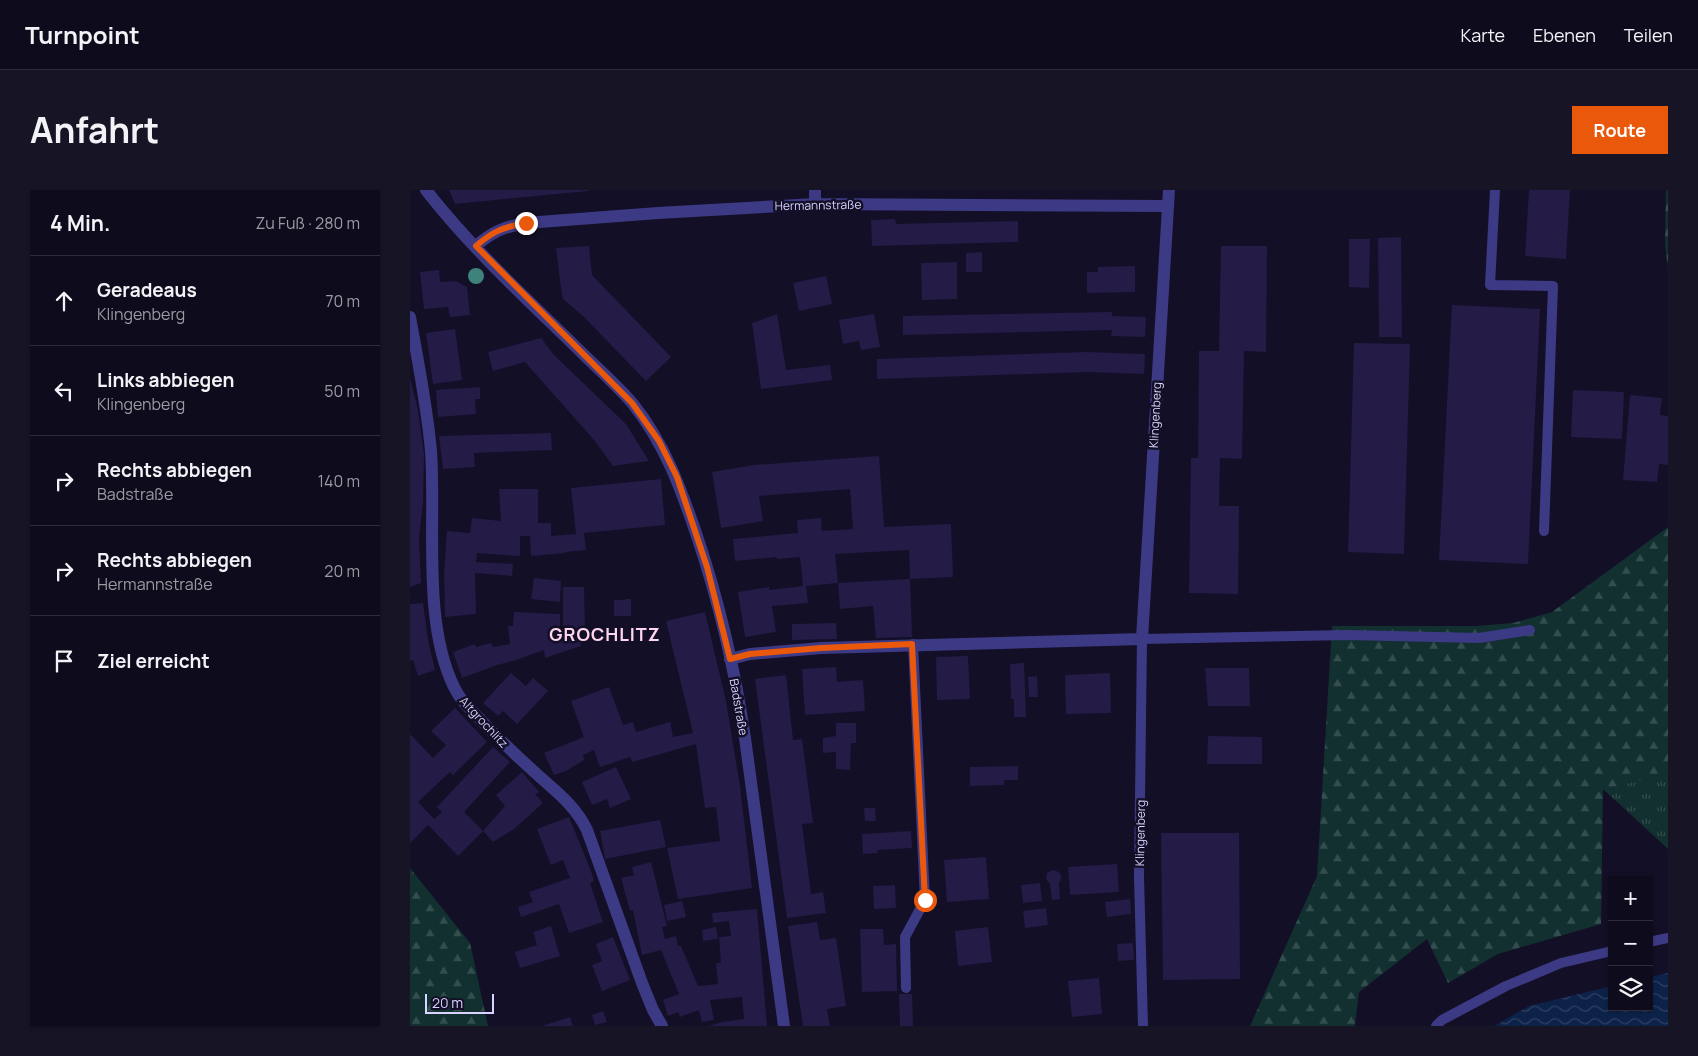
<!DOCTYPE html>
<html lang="de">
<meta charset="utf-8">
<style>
body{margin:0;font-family:Manrope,sans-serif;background:#171425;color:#f1f3f6}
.controls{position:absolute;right:15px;bottom:15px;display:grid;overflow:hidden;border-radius:0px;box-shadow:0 1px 4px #0004}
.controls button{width:45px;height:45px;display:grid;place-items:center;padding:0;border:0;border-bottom:1px solid #2e2b3b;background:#0e0b1c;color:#f1f3f6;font:25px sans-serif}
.scale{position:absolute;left:15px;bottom:12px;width:69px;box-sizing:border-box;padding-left:5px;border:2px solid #d9d4ff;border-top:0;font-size:14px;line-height:18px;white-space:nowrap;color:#d9d4ff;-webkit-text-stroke:4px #130f26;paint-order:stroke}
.stop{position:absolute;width:15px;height:15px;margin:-11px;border:4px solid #ea580c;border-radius:50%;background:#fff}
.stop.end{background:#ea580c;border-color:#fff;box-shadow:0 1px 5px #0008}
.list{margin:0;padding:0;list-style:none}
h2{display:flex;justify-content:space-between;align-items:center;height:65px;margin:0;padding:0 20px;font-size:21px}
h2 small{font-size:16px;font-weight:400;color:#9b9ba3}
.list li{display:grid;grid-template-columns:32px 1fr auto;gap:15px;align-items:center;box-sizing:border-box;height:90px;padding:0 20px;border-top:1px solid #2e2b3b}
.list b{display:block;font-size:19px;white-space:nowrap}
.list p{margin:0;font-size:16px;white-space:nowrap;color:#9b9ba3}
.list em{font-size:16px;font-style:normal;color:#9b9ba3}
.icon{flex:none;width:28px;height:28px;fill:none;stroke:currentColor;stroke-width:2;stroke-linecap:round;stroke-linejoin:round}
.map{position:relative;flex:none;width:1258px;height:836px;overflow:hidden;border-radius:0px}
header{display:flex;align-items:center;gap:30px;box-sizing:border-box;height:70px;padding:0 25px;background:#0e0b1c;border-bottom:1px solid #2e2b3b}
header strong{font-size:24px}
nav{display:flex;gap:28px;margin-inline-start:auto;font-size:18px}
.intro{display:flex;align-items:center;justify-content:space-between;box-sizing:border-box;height:120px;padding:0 30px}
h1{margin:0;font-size:35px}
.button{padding:12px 22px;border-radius:0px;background:#ea580c;color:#fff;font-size:18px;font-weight:700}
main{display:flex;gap:30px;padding:0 30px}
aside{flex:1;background:#0e0b1c;border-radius:0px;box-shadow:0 1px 4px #0004}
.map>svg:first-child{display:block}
.grass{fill:url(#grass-tufts)}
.forest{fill:url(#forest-firs)}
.water{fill:url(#water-waves)}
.building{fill:#241b47}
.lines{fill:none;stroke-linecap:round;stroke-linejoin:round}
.service{stroke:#3d3a85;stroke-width:10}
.minor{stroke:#3d3a85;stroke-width:12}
.tree{fill:#3d827b}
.route{stroke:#ea580c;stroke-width:6}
.labels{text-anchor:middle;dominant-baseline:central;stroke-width:5;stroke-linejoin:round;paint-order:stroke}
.street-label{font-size:12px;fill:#d9d4ff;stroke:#130f26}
.district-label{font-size:18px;font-weight:bold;letter-spacing:1px;fill:#ffd6f0;stroke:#130f26}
</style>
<header>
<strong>Turnpoint</strong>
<nav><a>Karte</a><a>Ebenen</a><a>Teilen</a></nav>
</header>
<div class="intro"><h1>Anfahrt</h1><a class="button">Route</a></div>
<main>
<aside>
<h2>4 Min.<small>Zu Fuß · 280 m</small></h2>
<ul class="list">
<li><svg class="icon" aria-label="ahead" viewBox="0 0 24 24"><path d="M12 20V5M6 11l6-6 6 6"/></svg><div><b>Geradeaus</b><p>Klingenberg</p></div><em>70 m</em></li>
<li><svg class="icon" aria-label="left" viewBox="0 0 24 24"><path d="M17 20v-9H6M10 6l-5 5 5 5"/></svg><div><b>Links abbiegen</b><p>Klingenberg</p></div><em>50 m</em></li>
<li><svg class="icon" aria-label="right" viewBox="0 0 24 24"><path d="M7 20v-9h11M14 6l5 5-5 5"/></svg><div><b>Rechts abbiegen</b><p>Badstraße</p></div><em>140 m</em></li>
<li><svg class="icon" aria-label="right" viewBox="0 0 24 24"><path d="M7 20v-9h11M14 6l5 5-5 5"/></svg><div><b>Rechts abbiegen</b><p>Hermannstraße</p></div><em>20 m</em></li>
<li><svg class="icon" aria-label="arrive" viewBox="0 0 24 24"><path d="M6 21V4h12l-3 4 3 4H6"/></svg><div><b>Ziel erreicht</b></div></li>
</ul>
</aside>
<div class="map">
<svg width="1258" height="836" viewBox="0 0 1258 836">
<defs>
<pattern id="grass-tufts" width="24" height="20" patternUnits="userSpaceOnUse" patternTransform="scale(1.25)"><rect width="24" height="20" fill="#12302f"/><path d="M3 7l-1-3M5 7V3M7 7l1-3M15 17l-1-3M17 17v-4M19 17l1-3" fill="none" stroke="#344d4e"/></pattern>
<pattern id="forest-firs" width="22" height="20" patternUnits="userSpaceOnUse" patternTransform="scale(1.25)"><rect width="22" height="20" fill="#12302f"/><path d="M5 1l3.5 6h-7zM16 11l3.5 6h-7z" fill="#344d4e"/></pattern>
<pattern id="water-waves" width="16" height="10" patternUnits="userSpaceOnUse" patternTransform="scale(1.25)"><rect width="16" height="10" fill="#0c2248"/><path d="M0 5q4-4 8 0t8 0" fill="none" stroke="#2f4163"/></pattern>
</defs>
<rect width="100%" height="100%" fill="#130f26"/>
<path class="grass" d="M1258,583V659L1193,599Z"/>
<path class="forest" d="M1256,0H1258V78L1255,54Z
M1258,337V583L1193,600L1191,734L1088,764L1038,793L1017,749L949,802L945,836H840L907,686L922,436H1066L1103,433L1142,422Z
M0,678L60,753L78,836H0Z"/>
<path class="water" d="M1258,783V836H1084L1119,816L1202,796V817H1239V787Z"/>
<path class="building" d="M39,0H178V1L45,14Z
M1119,0H1160L1156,69L1115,66Z
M485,29L486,34L608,31V52L462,56L461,30Z
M991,47L992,147H969L968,48Z
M939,49H960L959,98L939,97Z
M179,56L182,85L261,167L236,191L173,126L153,109L151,98L146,58Z
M811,56H857L856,162L834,161L832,269L810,268L809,316H829L828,404L779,403L781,268H788L789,161H809Z
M572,62V82H556V63Z
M547,72V109L512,110L511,73Z
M725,76V102L677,103V82H688V77Z
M29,80L30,92L46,91L57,97L60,125L40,127L38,117L14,119L10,82Z
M416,86L422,114L389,121L383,93Z
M1042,115L1130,119L1118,374L1029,370Z
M702,122V126L736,127L735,147L701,146L702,140L493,145V126Z
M367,124L376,180L420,175L422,190L351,199L342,133Z
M464,124L470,157L451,160L449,151L433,154L429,130Z
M45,139L52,190L23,194L16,143Z
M131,148L144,165L216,234L239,271L203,276L184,250L115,172L83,181L78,162Z
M944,153L1000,154L994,364L938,362Z
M677,162L735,164L734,184L678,182L467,189V169Z
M0,188L8,220L14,264L13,313L9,348L11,393L0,397Z
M70,197V209H65L66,224L28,227L26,200Z
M1163,200L1214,202L1212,249L1161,247Z
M1220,205L1252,208L1250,225L1258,226V275L1249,274L1247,292L1213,290Z
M141,243L142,260L64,263L65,277L33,279L29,246Z
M469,266L474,337L541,334L543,387L500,389L502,447L466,448L463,416L430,419L428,393L500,389L499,360L425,364L428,393L396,396L398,413L362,416L366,442L335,447L328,402L359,397V400L393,396L390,367L367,369V367L325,371L323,349L388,343L387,330L411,328L412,341L443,339L440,299L349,306L353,331L311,338L302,282L344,275Z
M251,289L255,335L174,343L176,360L155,362V363L121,366L120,346H110V366L67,363L66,372L103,374L102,386L65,383L66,424L35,427L34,381L37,341L60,343L62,328L91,331L89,299H128V333H141V346L166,344L161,298Z
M124,388L151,391L150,412L121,409Z
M153,397H174L175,438H168L171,456L135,468L134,460L103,471L87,475L52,488L43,462L65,454L66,457L81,453L83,457L100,454L98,436H103L104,422L150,424V438H153Z
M215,409H221V426H204V410H215Z
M13,413L18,450L25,480L8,486L3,470L0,471V414Z
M295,422L316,511L330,596L342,698L268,709L257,658L310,651L306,617L295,618L286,554L222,572L220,567L190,577L184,560L173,565L174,570L156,581L144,585L134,563L174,547L161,511L199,497L213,535L223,532L226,542L260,532L263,547L283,543L256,431Z
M426,433L427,449L382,450V434Z
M558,466L560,509L527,510L526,467Z
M614,473L616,527H604V509H601L600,474Z
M426,477L427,492L453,490L455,521L395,525L392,479Z
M795,478H839L840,516H798Z
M101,483L116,496L123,488L138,501L107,534L93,521L88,526L73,513Z
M700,483L701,523L656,524L655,485Z
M376,485L383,550L392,549L403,633L392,634L401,704L413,702L416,723L377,728L345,489Z
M627,486L628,507H619L618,487Z
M45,518L77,552L43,585L40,582L8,612L24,629L32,622L27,617L83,557L100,572L54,622L73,641L48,666L18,635L0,653V544L23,568L36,555L21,541Z
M426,533H446V553H441L440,580L426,579V562L413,563V548L426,546Z
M798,546L852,547V574H797Z
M608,576V590H594V595L560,596V577Z
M206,577L221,609L200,618L197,609L182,615L172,592Z
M112,582L129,602L125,604L133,613L104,639L83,652L73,641L95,616L86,605Z
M454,618H465L466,631H455Z
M159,627L181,681L184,691L180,693L193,732L159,743L149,714L111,727L108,717L123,712L119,702L160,688L153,670L141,675L127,639Z
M250,630L256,657L195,669L190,641Z
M501,641L502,658L467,660L468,663L453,664L452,644Z
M751,643H829L830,789L753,790Z
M576,667L579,709L537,712L534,670Z
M241,672L257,736L252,737L255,749L266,746L268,756H271L288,796L308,794L306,773H311L309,747L321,746L319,731L303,733L302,723L347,719L357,836H299L312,832L334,829L332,807L300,810L304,830L292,832L289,820L270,827L268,822L258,826L253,810L269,804L251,760L232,765L223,720L220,721L211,688L224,685L222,677Z
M707,674L709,702L660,705L658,677Z
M643,680L649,682L652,687L649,693L650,709L642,710L640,694L636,689L637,683Z
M630,693L632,711L613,713L611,695Z
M485,695L486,718L464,719L463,696Z
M720,709L721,724L697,727L695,712Z
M272,711L276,727L257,731L254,715Z
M636,718L638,735L615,738L613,721Z
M407,732L410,750L426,748L436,816L417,819L420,836H393L378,736Z
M141,736L150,766L110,778L105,762L127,755L123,742Z
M306,737L308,749L293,751L292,740Z
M578,737L582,772L548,776L545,741Z
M450,739H473L474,755L486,754L487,801L452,802Z
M203,747L220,790L192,801L182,775L192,771L186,754Z
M723,753L724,770L708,771L707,754Z
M689,788L692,824L662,827L658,791Z
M489,804H502L503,836H490Z
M193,821L197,832L185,835L182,825Z
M160,827L163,836H132Z"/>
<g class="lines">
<path class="service" d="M1085,0L1080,95L1143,96L1134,341
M1239,752L1258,748
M496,798L495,747L515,710L503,454
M733,836L729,687L732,449L938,445L1069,448L1120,440
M1026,836L1032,830L1096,796L1151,773L1202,761"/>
<path class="minor" d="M16,0C61,58 117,109 170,161C187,178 207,195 223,214C255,254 271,299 287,346C309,412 325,480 335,548L374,836
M405,0V14
M66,56C83,41 94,37 116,33L248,23L405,14L758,16
M0,127C8,171 17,216 21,261C26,333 12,432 44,497C50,510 60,519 70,529C89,550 109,568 130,587C148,603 166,617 177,640L232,793L243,820L252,836
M320,469L340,464L411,458L732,449L759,0"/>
</g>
<circle class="tree" cx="66" cy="86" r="8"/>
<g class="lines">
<path class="route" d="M116,33C94,37 83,41 66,56L222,213L249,251L267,287L297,377L320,469L340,464L411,458L502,454L515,710"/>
</g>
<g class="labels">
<g class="street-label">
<text transform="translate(408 15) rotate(-1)">Hermannstraße</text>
<text transform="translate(745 225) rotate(-87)">Klingenberg</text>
<text transform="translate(329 517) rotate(80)">Badstraße</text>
<text transform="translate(74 532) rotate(47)">Altgrochlitz</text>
<text transform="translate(730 643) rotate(-89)">Klingenberg</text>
</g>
<g class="district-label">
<text x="195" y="444">GROCHLITZ</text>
</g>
</g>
</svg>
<div class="controls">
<button>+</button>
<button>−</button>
<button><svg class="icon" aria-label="layers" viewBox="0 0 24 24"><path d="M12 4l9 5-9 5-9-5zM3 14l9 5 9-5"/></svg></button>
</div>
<div class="scale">20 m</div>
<div class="stop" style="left:515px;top:710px"></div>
<div class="stop end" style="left:116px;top:33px"></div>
</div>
</main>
